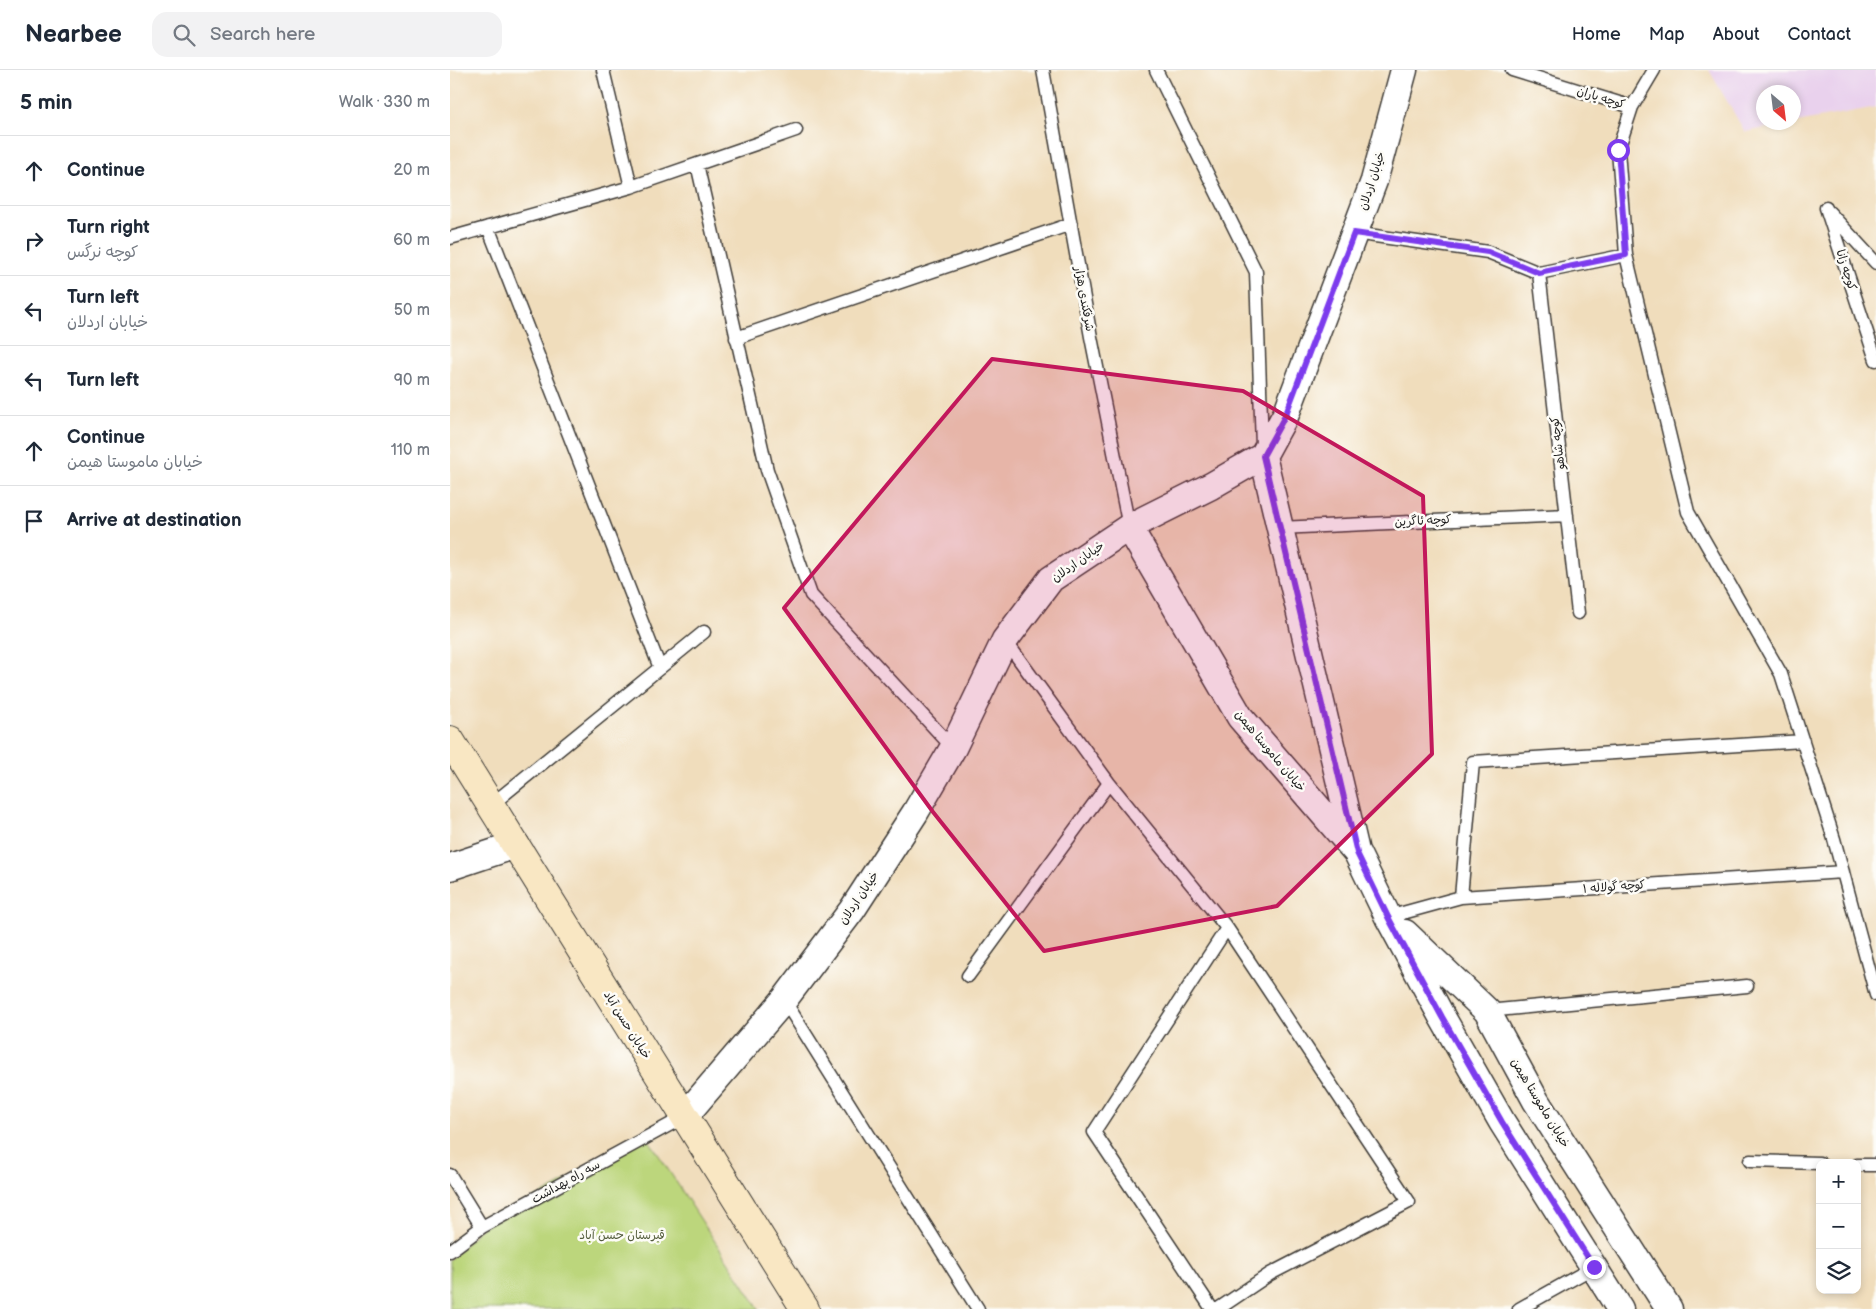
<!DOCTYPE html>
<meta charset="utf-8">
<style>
body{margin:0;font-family:"Balsamiq Sans","Playpen Sans Arabic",sans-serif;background:#f2f2f3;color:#1f2937}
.controls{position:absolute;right:15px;bottom:15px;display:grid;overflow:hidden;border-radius:10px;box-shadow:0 2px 8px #0003}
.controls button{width:45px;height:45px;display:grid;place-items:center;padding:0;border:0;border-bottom:1px solid #e0e1e3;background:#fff;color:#1f2937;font:25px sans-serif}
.compass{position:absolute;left:1306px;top:15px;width:45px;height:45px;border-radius:50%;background:#fff;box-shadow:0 2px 8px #0003;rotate:152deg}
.stop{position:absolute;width:15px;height:15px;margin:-11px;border:4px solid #7c3aed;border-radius:50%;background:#fff}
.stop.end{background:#7c3aed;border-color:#fff;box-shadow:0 1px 5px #0008}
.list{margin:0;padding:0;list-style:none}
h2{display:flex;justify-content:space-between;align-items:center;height:65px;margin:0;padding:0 20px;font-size:21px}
h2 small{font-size:16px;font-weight:400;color:#747a83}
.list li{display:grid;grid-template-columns:32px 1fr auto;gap:15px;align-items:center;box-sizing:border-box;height:70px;padding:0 20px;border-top:1px solid #e0e1e3}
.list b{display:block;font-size:19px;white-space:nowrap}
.list p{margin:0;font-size:16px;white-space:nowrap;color:#747a83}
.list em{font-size:16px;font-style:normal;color:#747a83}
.icon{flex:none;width:28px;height:28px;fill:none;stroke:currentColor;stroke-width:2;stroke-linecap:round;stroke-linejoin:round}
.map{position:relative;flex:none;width:1426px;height:1239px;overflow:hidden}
header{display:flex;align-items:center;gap:30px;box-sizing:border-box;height:70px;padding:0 25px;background:#fff;border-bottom:1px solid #e0e1e3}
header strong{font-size:24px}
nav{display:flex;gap:28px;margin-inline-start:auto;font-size:18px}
.search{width:350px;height:45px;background:#f2f2f3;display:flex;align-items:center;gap:12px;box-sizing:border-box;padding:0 18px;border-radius:15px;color:#747a83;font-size:19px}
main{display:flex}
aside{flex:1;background:#fff}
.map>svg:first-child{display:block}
.built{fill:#e9d1ed;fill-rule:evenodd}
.green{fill:#bcd67b;stroke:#6c794c}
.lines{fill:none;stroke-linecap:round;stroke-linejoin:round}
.service-casing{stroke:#3c3934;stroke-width:15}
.minor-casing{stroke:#3c3934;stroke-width:29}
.secondary-casing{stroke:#3c3934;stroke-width:30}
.service{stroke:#fff;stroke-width:12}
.minor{stroke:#fff;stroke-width:26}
.secondary{stroke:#f9e7c3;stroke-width:28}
.route{stroke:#7c3aed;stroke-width:6}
.marked{fill:#c2185b;fill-opacity:0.2;stroke:#c2185b;stroke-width:4;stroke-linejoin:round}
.labels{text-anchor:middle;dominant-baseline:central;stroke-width:5;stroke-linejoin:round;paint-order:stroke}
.street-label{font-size:12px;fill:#1c1c1c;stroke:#fdfcf7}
.park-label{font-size:12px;fill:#545d3d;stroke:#fdfcf7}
</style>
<header>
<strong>Nearbee</strong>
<div class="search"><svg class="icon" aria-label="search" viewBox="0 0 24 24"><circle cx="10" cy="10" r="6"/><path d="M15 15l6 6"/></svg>Search here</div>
<nav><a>Home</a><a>Map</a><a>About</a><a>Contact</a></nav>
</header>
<main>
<aside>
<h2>5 min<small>Walk · 330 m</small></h2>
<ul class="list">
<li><svg class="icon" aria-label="ahead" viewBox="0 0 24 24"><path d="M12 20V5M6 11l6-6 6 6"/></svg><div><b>Continue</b></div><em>20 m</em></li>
<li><svg class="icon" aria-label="right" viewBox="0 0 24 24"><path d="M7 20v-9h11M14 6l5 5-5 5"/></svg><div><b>Turn right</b><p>کوچه نرگس</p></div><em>60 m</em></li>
<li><svg class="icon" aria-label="left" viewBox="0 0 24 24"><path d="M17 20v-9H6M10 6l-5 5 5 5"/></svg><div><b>Turn left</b><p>خیابان اردلان</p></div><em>50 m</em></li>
<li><svg class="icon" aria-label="left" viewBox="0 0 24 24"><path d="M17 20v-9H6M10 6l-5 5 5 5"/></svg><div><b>Turn left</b></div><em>90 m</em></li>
<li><svg class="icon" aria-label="ahead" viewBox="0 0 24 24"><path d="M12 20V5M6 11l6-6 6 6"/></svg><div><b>Continue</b><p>خیابان ماموستا هیمن</p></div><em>110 m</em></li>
<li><svg class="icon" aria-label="arrive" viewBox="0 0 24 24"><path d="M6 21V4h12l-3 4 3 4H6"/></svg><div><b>Arrive at destination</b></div></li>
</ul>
</aside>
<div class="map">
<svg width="1426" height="1239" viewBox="0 0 1426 1239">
<rect width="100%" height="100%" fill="#fdfcf7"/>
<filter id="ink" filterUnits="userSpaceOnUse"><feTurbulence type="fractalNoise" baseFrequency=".02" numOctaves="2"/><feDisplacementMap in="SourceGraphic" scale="10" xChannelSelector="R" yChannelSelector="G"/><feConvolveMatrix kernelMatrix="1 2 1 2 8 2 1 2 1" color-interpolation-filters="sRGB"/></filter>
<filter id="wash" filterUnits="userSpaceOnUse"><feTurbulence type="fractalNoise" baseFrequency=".0096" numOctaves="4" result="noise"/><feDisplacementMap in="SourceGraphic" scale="20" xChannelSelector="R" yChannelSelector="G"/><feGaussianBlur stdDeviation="1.12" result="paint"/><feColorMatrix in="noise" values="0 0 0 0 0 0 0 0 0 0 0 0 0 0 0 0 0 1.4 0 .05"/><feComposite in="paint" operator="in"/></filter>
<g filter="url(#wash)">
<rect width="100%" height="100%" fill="#f0ddbc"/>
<path class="built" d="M1259,0H1426V37L1295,62ZM1314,22H1344V52H1314Z"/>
<path class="green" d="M197,1067L309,1239H0V1190L32,1157Z"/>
</g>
<g filter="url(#ink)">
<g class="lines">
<g class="service-casing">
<path id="service" d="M153,0L181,117
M593,0L641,267L679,457
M706,0L806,202L812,376
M1062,0L1182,37
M1204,0L1182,37L1168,80L1176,185L1238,442L1331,604L1384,769L1426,925
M247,94L317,400L361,525L503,678
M1376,138L1426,290
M1379,142L1426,193
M38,157L210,598
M904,163L1038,182L1089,203L1176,185
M0,168L181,117L346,60
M1089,203L1128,543
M286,268L621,154
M829,458L1117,445
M555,570L659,713L777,858L644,1062L762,1239
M41,735L254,562
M1011,827L1023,692L1353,671
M938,847L1011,827L1393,802
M518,906L659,713
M334,930L528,1239
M1037,941L1297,916
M1300,1091L1370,1093
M1407,1095H1426
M0,1105L32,1157
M0,1181L32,1157L234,1047
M768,1239L820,1204L959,1132L777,858
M1069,1239L1144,1197"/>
</g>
<g class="minor-casing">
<path id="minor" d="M813,386L905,777
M679,457L790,647L907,783L938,847L992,947L1052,1052L1170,1239
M0,797L66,775
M955,863L1037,941L1086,1031L1219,1239
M234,1047L334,930L402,840L465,743L503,678L555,570L601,509L679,457L761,416L813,386L836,344L924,111L954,0"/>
</g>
<g class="secondary-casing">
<path id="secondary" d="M0,670L355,1239"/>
</g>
<use href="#service" class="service"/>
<use href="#minor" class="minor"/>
<use href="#secondary" class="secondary"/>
</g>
</g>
<g class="lines" filter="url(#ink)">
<path class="route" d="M1144,1197L1052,1052L992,947L938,847L907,783L813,386L836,344L904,163L1038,182L1089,203L1176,185L1168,80"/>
</g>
<path class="marked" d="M542,289L793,321L973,426L982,684L827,836L594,881L483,742L334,538Z"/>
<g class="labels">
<g class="street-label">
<text transform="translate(1151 28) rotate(17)">کوچه یاران</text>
<text transform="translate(922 111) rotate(-72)">خیابان اردلان</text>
<text transform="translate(1396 200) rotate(72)">کوچه زانا</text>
<text transform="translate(634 229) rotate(80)">شرفکندی هژار</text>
<text transform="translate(1108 373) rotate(-97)">کوچه شاهو</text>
<text transform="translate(973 451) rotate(-3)">کوچه ئاگرین</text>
<text transform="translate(628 492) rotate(-35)">خیابان اردلان</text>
<text transform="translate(820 681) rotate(50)">خیابان ماموستا هیمن</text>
<text transform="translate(1164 817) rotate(-4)">کوچه گولاله ۱</text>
<text transform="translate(409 828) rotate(-56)">خیابان اردلان</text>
<text transform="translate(177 955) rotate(58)">خیابان حسن آباد</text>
<text transform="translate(1090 1033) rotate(59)">خیابان ماموستا هیمن</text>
<text transform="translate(116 1112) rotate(-29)">سه راه بهداشت</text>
</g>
<g class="park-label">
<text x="172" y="1165">قبرستان حسن آباد</text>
</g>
</g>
</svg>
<div class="controls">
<button>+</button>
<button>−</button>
<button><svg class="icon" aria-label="layers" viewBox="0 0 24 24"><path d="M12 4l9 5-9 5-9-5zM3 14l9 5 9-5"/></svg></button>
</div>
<svg class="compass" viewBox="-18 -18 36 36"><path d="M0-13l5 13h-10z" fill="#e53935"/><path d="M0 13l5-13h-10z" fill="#747a83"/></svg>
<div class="stop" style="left:1168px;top:80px"></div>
<div class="stop end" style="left:1144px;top:1197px"></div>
</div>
</main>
